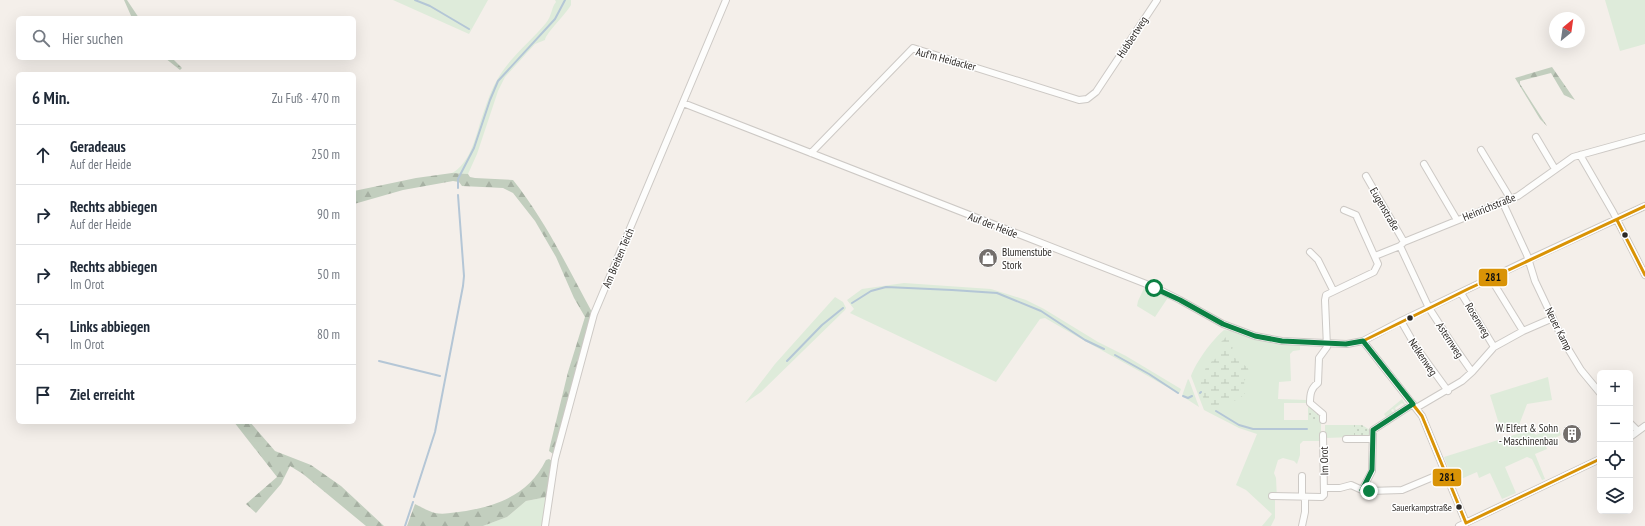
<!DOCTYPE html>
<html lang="de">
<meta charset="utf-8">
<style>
body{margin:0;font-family:"PT Sans Narrow",sans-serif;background:#f2f2f3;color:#1f2937}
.controls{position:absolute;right:12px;bottom:12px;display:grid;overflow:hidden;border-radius:6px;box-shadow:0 4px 16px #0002}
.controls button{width:36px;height:36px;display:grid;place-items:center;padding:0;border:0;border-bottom:1px solid #e0e1e3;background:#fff;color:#1f2937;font:20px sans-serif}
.compass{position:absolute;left:1549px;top:12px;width:36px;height:36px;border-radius:50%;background:#fff;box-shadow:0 4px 16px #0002;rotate:29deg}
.stop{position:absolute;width:12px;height:12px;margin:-9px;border:3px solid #0b8043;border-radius:50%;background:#fff}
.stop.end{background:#0b8043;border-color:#fff;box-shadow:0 1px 4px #0008}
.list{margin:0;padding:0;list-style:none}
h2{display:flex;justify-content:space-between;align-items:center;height:52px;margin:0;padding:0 16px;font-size:17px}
h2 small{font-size:13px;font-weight:400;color:#747a83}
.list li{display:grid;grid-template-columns:26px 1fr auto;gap:12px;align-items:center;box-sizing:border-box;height:60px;padding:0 16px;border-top:1px solid #e0e1e3}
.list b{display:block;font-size:15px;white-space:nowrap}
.list p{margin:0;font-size:13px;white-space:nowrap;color:#747a83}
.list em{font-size:13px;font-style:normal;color:#747a83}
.icon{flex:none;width:22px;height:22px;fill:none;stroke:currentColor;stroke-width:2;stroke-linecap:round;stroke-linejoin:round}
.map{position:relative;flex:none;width:1645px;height:526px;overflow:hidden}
.search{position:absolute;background:#fff;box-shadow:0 4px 16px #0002;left:16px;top:16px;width:340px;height:44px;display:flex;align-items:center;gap:10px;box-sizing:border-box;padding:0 14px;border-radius:6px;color:#747a83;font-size:15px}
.panel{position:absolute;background:#fff;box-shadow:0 4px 16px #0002;left:16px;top:72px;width:340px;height:352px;border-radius:6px}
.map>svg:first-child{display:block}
.green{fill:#deebda}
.forest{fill:url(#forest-firs)}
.wetland{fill:url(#wetland-marsh)}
.park{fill:url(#park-dots)}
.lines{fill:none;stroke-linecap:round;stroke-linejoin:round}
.stream{stroke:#b4c6d6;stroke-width:2}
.minor-casing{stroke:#cdc9c5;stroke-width:8}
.minor{stroke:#fdfdfc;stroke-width:6}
.bus-1-casing{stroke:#fff;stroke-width:6}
.bus-1{stroke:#d99306;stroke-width:3}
.route{stroke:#0b8043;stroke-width:5}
.bus-dot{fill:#2d2926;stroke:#fff;stroke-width:1.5}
.labels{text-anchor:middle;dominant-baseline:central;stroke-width:3;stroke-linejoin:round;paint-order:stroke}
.bus-label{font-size:10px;fill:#2d2926;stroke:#fff;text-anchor:end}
.street-label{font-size:11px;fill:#2d2926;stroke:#fff}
.poi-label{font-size:11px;fill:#2d2926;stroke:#fff;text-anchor:start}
.line-badge{stroke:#fff;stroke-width:1.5}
.pale-badge-label{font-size:11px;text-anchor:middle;font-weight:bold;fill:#111}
</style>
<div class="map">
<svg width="1645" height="526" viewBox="0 0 1645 526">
<defs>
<pattern id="forest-firs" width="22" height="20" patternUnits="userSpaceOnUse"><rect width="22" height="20" fill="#c2cebe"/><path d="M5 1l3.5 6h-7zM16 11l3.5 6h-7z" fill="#a7b1a3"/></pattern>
<pattern id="wetland-marsh" width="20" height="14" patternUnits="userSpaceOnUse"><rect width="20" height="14" fill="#deebda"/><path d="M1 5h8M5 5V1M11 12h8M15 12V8" fill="none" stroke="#bfcabb"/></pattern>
<pattern id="park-dots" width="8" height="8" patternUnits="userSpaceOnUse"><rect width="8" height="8" fill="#deebda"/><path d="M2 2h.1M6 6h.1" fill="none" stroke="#bfcabb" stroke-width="1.8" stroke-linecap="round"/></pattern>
</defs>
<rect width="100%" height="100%" fill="#f4efea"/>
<path class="green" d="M393,0H488L469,34Z
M555,0H571V5C566,14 546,33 545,40L535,44L505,77L498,91L477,154L468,174L452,173C469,164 475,140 480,123C485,109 489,94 497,80C509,58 531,41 546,23C552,16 551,8 556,2Z
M1605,0H1645V44L1620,51Z
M904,283L991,289L1026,300L1044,309L1098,342L1126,356L1181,389L1179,394C1135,368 1089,344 1045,318L1040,319L996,382L850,313L854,309L847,300L862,289Z
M1145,286L1169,296L1155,317L1137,306L1138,301Z
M835,297L843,302L846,308L845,310L761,392L745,403L775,364Z
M1224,330L1232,331L1268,342L1300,344V350L1293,351L1290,354L1291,381L1279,382L1278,399L1308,400L1309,403H1284V420H1321V441H1303L1300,444V455L1297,464L1294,461L1283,458L1278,460L1274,473L1276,478L1277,499H1275V518L1271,526H1262L1272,514L1246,490L1236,485L1257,434L1239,428L1204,410L1191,376C1196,362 1212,340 1224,330Z
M1548,377L1552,400L1527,404L1519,425L1496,433L1494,428L1499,424L1490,395Z
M1188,379L1189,380L1199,407L1182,396Z
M1402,399L1406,406L1402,403L1395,408L1397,412L1396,413L1393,409L1391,410L1394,414L1386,420L1384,419L1386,417L1384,414Z
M1557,424L1561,435L1545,443L1547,449L1535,454L1545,479L1542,480L1532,459L1527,457L1505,467L1516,493L1502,499L1490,473L1479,478L1477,472L1454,482L1444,457L1530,430L1536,435Z
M1325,425H1354V437L1325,438Z
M547,497L543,526H483L507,517L526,501Z"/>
<path class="forest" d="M124,0H127L139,18H132Z
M165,58H172L182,68L180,70Z
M1552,67L1575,100L1564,95L1551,73L1520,81V84L1547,126L1540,119L1515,78Z
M452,173L468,174L470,177L475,178L513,180C545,220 568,268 593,314L553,454L549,451L550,446L568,372L585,317L574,298L556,257L535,221L513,193L503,188L462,186L459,182L453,181L403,190L354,204V191L416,178Z
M234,422H250L275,451L311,465L341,486L384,526H366L303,474L290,466L281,484L256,513L246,504L277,477Z
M549,459L552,461L547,497L526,501L507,517L483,526H407L415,504C421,507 428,511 435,513C445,515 456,512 466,511C500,505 530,493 546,460Z"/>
<path class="wetland" d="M1226,337L1234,341L1231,355L1248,368L1249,374L1244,381L1245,393C1239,402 1227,402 1218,405L1216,411L1210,409L1204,401L1199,381L1208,364L1218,357L1221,347V342Z"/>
<path class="park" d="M1308,407H1312L1321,415V420H1308Z
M1354,425H1362L1370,430V438L1354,437Z"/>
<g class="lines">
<path class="stream" d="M415,0L430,6L469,29
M458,188V179L474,148L490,100L498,81L555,19L565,0
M852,303L871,291L886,287L952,290L997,293L1041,311L1085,340L1104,349
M1115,355L1149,374L1178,393
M379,361L440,376
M787,361L822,325L843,308
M1200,393L1201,392
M1183,396L1188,398L1192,396
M1216,411L1239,425L1253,429H1307
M414,497L435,432L463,286L464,276L458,195
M405,526L413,502"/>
<g class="minor-casing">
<path id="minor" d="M683,103L1154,287L1180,300L1223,324L1255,336L1282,341L1347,344L1363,341L1401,321L1528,260L1645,206
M1536,137L1555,169
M1481,150L1510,198
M811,153L913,48L1079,100L1087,99L1096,92L1157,0
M1580,155L1613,212L1645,275
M1424,164L1457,220
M1366,176L1404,242
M1502,201L1527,255L1535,281L1564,342L1581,370L1600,393
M1400,246L1429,308L1449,339L1472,372
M1310,252L1318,260L1333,290
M1375,256L1400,246L1404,242L1518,196L1573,157L1645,137
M1491,279L1523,331
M1461,293L1494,347
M1401,321L1416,347L1448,391
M1363,341L1422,416L1466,523
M1416,408L1462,381L1472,372L1494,347L1523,331L1553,318
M1323,420V414L1310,403C1310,394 1311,388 1318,383L1319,358L1327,347L1325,300L1326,295L1374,272L1378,264L1356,215L1344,210
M1630,423L1638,431
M1630,437L1645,426
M1346,439H1372
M1324,488H1340L1351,485L1362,490L1372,471L1373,430L1413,404
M1362,490L1369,491L1402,490L1445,472
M1272,496L1322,497L1324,495L1323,435
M1302,497V476
M545,526L555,459L594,314L726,0
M1302,526L1305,512V497
M1459,526L1600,459"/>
</g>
<use href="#minor" class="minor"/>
<g class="bus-1-casing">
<path id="bus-1" d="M1617,220L1645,275
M1600,459L1466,523L1422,416L1363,341L1468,289L1645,206"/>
</g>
<use href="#bus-1" class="bus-1"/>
</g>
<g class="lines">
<path class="route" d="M1154,288L1180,300L1223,324L1255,336L1282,341L1346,344L1363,341L1413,404L1373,430L1372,470L1362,490L1369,491"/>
</g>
<defs>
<g id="shop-disc" transform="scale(1)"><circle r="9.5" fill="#736e6b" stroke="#fff"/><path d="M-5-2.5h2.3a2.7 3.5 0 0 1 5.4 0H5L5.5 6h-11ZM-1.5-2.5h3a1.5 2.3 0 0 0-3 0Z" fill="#fff"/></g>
<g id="building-disc" transform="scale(1)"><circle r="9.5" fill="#736e6b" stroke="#fff"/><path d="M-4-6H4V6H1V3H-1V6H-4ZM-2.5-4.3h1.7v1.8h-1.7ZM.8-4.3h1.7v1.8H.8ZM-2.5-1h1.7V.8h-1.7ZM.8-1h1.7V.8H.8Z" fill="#fff"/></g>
</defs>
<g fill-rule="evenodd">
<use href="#shop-disc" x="988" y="258"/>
<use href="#building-disc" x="1572" y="434"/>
</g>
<g class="bus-dot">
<circle cx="1625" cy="235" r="3.5"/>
<circle cx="1410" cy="318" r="3.5"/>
<circle cx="1459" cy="507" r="3.5"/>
</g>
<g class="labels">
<g class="bus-label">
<text x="1452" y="507">Sauerkampstraße</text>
</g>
<g class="street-label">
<text transform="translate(1132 37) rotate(-57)">Hubbertweg</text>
<text transform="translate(946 59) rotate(15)">Auf'm Heidacker</text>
<text transform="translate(1489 207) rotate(-22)">Heinrichstraße</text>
<text transform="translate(1385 209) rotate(60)">Eugenstraße</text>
<text transform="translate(993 225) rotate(21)">Auf der Heide</text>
<text transform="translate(618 258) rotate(-67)">Am Breiten Teich</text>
<text transform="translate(1478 320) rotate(59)">Rosenweg</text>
<text transform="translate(1559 329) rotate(63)">Neuer Kamp</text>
<text transform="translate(1450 340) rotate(57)">Asternweg</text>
<text transform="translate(1423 357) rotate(56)">Nelkenweg</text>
<text transform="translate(1324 461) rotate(-91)">Im Orot</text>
</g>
<g class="poi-label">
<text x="1002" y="252">Blumenstube<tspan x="1002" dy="13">Stork</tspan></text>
<text x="1558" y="428" text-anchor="end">W. Elfert &amp; Sohn<tspan x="1558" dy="13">- Maschinenbau</tspan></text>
</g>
</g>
<g class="line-badge">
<rect x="1478" y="268" width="30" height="19" rx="4" fill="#d99306"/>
<rect x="1432" y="468" width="30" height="19" rx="4" fill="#d99306"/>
</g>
<g class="pale-badge-label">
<text x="1493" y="281">281</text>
<text x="1447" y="481">281</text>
</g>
</svg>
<div class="controls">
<button>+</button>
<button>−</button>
<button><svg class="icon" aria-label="locate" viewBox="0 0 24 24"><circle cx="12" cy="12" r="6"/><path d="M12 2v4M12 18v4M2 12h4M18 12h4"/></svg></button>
<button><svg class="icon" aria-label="layers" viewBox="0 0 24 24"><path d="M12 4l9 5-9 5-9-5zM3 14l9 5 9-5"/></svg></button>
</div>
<svg class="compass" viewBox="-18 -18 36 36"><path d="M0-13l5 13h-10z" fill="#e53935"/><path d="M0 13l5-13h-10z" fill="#747a83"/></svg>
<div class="stop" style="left:1154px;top:288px"></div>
<div class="stop end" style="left:1369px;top:491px"></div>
<div class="search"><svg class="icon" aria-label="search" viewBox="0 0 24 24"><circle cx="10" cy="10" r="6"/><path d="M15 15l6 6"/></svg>Hier suchen</div>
<section class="panel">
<h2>6 Min.<small>Zu Fuß · 470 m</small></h2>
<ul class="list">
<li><svg class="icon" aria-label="ahead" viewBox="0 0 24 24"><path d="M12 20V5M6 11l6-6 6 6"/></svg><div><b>Geradeaus</b><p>Auf der Heide</p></div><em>250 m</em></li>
<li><svg class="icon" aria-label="right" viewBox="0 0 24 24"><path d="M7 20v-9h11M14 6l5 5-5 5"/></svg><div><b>Rechts abbiegen</b><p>Auf der Heide</p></div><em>90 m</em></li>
<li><svg class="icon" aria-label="right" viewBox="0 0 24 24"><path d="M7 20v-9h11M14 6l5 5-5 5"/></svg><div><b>Rechts abbiegen</b><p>Im Orot</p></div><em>50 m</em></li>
<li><svg class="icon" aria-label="left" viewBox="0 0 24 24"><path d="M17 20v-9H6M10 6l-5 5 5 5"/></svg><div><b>Links abbiegen</b><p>Im Orot</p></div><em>80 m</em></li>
<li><svg class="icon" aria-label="arrive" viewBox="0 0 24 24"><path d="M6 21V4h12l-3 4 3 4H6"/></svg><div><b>Ziel erreicht</b></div></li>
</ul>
</section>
</div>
